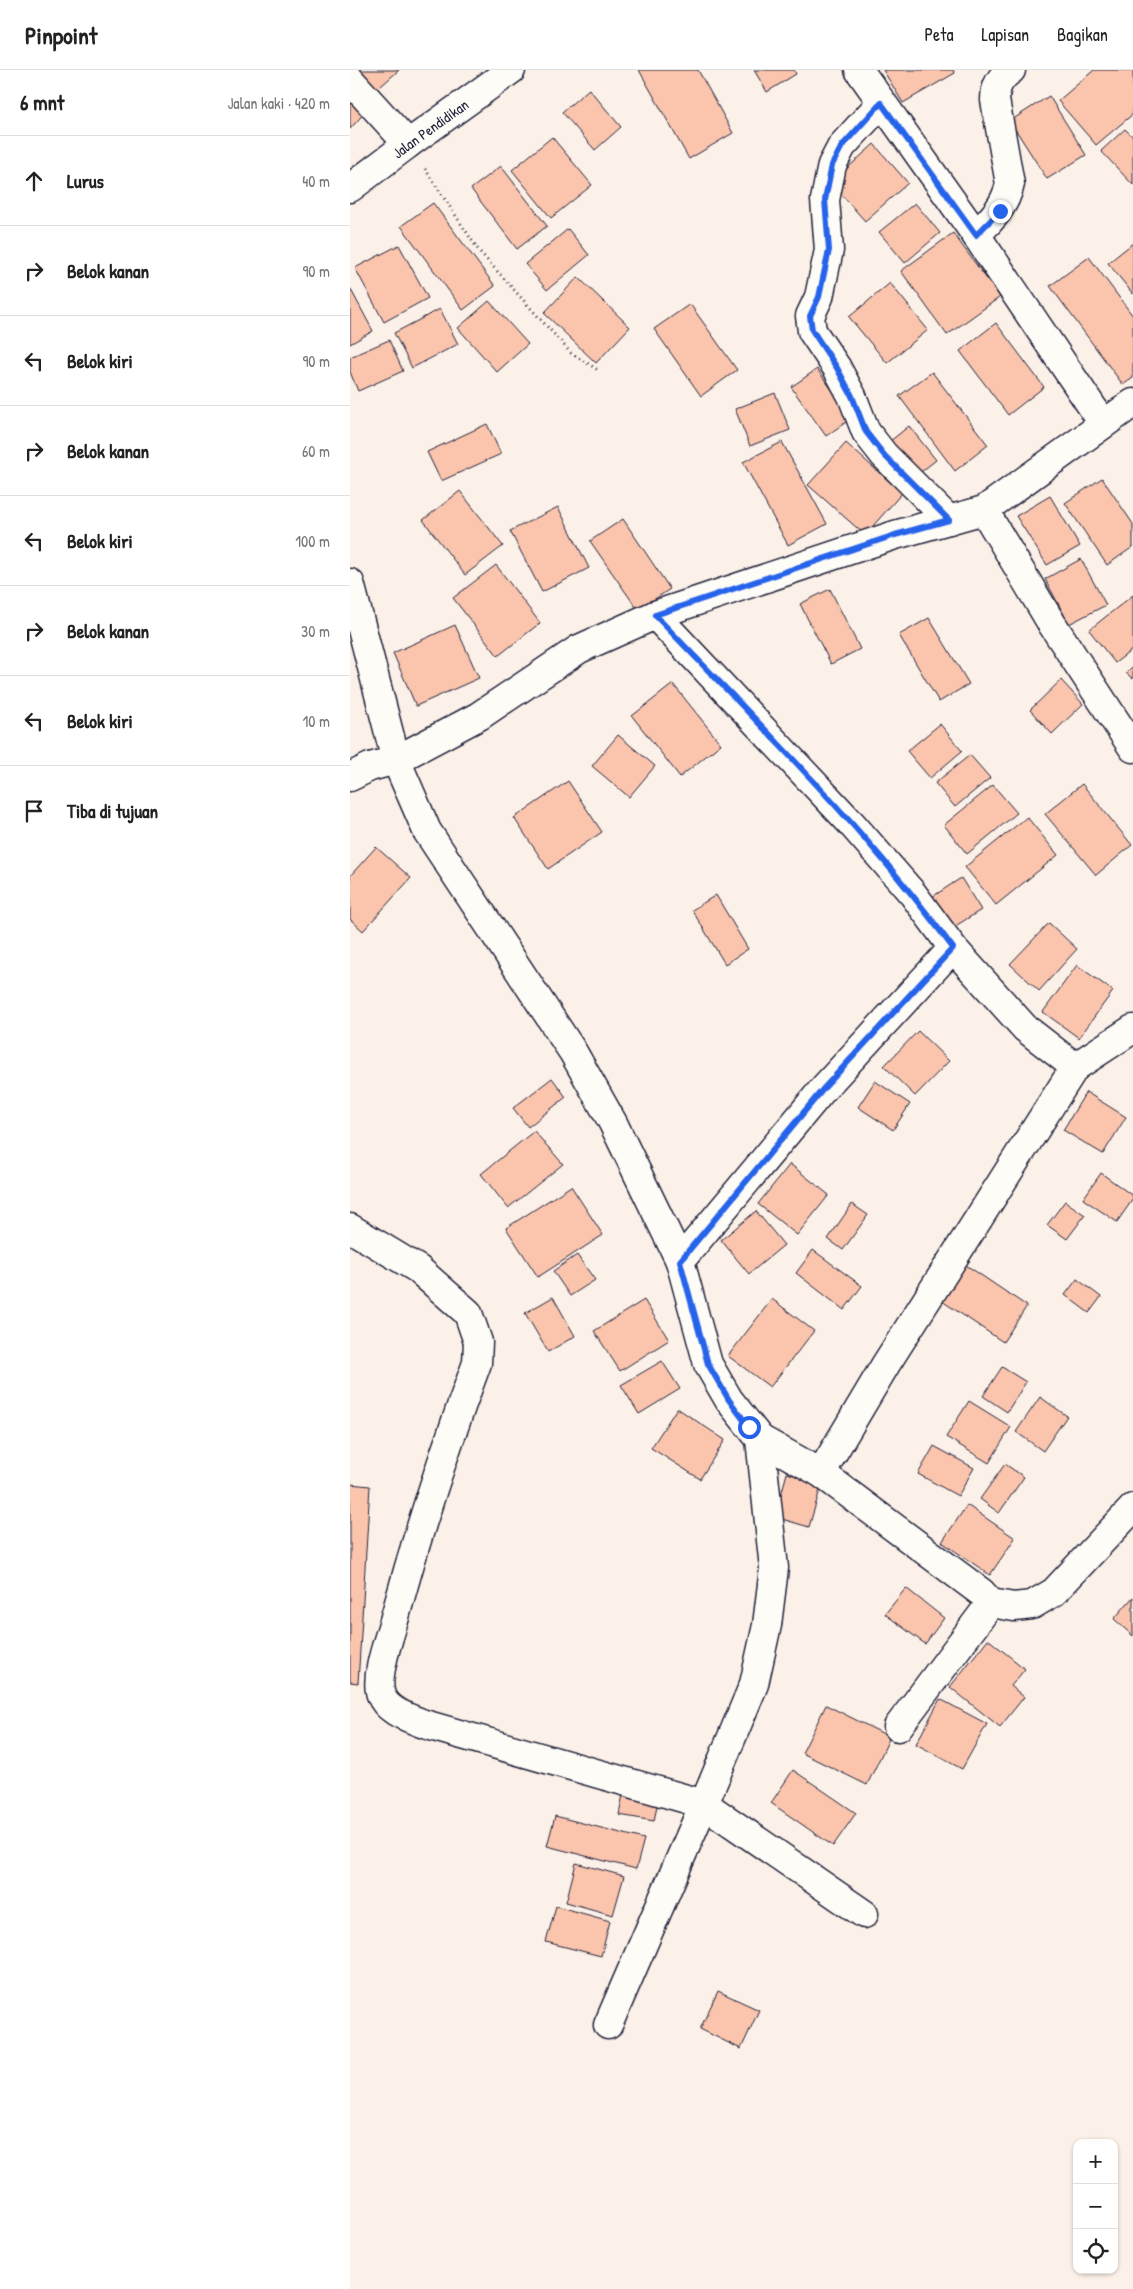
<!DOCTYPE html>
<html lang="id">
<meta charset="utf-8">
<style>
body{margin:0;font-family:"Patrick Hand",sans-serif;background:#f6f6f6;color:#222}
.controls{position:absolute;right:15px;bottom:15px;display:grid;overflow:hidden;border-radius:10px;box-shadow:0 1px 4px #0004}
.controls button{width:45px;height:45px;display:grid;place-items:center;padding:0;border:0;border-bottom:1px solid #e0e0e0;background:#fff;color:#222;font:25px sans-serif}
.stop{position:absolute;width:15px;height:15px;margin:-11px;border:4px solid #2563eb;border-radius:50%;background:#fff}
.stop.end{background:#2563eb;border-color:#fff;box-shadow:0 1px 5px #0008}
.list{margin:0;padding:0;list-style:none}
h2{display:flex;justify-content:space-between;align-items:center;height:65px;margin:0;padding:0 20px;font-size:21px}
h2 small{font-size:16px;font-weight:400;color:#767676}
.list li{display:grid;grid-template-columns:32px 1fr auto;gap:15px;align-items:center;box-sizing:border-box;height:90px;padding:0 20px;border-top:1px solid #e0e0e0}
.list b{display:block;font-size:19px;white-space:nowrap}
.list em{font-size:16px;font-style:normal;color:#767676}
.icon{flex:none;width:28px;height:28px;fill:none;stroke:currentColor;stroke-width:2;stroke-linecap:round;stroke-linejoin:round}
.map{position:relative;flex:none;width:783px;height:2219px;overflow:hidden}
header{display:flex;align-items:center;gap:30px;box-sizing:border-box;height:70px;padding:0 25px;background:#fff;border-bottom:1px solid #e0e0e0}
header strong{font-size:24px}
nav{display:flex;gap:28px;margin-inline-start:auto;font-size:18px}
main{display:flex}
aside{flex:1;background:#fff}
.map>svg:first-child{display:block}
.building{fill:#fac4ad;stroke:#22223b}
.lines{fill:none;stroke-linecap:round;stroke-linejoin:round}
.minor-casing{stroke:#22223b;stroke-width:31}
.path{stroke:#22223b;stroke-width:3;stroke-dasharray:1 4;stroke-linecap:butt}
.minor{stroke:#fdfcf7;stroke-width:28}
.route{stroke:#2563eb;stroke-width:6}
.labels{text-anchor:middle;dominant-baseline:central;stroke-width:4;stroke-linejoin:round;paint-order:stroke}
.street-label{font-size:15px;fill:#22223b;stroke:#fdfcf7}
</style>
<header>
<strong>Pinpoint</strong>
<nav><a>Peta</a><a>Lapisan</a><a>Bagikan</a></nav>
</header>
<main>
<aside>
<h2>6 mnt<small>Jalan kaki · 420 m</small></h2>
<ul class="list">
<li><svg class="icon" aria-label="ahead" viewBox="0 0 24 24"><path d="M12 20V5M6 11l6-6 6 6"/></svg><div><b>Lurus</b></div><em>40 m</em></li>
<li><svg class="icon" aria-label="right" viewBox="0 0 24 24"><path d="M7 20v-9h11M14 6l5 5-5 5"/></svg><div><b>Belok kanan</b></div><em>90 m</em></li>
<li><svg class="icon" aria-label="left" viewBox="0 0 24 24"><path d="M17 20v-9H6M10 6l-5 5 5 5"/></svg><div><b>Belok kiri</b></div><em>90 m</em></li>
<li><svg class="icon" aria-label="right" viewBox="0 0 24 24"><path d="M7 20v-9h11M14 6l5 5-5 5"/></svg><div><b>Belok kanan</b></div><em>60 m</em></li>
<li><svg class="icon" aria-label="left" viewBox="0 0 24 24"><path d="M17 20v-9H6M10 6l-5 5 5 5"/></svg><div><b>Belok kiri</b></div><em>100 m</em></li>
<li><svg class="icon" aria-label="right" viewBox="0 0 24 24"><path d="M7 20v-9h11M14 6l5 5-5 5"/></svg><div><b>Belok kanan</b></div><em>30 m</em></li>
<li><svg class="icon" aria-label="left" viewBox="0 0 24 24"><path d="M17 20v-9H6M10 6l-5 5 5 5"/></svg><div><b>Belok kiri</b></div><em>10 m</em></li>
<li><svg class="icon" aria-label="arrive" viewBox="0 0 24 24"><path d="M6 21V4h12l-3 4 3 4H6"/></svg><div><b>Tiba di tujuan</b></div></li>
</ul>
</aside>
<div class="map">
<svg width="783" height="2219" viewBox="0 0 783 2219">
<rect width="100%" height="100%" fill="#fcf1e8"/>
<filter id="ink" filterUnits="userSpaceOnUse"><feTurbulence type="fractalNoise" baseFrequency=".02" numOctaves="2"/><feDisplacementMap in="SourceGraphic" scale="10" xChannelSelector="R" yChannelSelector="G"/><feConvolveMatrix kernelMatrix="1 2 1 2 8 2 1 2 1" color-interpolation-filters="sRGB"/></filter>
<g filter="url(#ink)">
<path class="building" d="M0,0H49L21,25Z
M289,0H348L383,63L339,89Z
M404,0H444L446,4L417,22Z
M533,0H603L605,3L553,33Z
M744,0H783V44L746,75L708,31Z
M239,19L271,57L245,80L212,42Z
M0,25L17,40L0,59Z
M699,26L736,85L697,109L660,51Z
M775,59L783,67V115L751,81Z
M202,67L242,115L201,148L162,100Z
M524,74L558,113L515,151L481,113Z
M151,96L197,156L167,179L121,119Z
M83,133L145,216L113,240L51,156Z
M565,133L590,163L555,193L529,162Z
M218,159L239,185L197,220L175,194Z
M603,163L650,227L597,265L551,201Z
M783,173V224L758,193Z
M49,175L78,228L34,252L5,198Z
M739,187L783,246V308L773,315L700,216Z
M228,207L280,257L246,293L194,243Z
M540,213L578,260L537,293L499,247Z
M0,218L23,261L0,274Z
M139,231L178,274L147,302L108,258Z
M340,234L387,300L351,326L304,259Z
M90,239L108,274L62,298L44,263Z
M646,253L694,317L658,345L610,281Z
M39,270L53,301L8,321L0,302V287Z
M467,299L502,348L476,366L441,317Z
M582,302L638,375L605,401L549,326Z
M425,323L440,360L400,376L385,339Z
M137,354L151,384L91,411L77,382Z
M559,356L586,390L562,409L534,376Z
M432,372L477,454L438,475L393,392Z
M496,373L552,423L515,465L458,415Z
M752,408L783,454V477L757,495L715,433Z
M110,421L153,476L115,505L73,450Z
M700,426L730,476L697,495L666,446Z
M208,437L239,498L192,522L160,461Z
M273,449L320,519L288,540L240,471Z
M731,489L756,535L719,554L695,509Z
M146,495L190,553L148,586L103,528Z
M480,519L510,579L481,594L450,534Z
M783,525V579L765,593L739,560Z
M579,548L619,614L589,632L549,565Z
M105,555L129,608L66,636L43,583Z
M783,596V609L776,603Z
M711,610L733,634L702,664L680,640Z
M323,614L371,674L330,707L282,646Z
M590,654L612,681L580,708L557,681Z
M268,665L305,696L279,727L242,696Z
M620,685L640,708L605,737L585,713Z
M218,711L252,762L198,799L164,748Z
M732,714L782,775L746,805L695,744Z
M643,715L667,743L617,784L594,755Z
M677,747L708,785L646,835L615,797Z
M26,777L61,808L13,861L0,849V806Z
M611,808L631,840L599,860L579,829Z
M366,825L398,879L375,894L342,840Z
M699,853L727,879L689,921L660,894Z
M727,895L763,921L729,968L693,942Z
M568,961L599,991L565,1026L534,996Z
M202,1008L216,1027L178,1057L163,1038Z
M525,1011L560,1034L543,1060L508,1037Z
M736,1022L776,1047L753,1084L713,1060Z
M184,1061L213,1094L158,1138L131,1104Z
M440,1094L479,1125L447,1165L408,1134Z
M751,1103L783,1126V1129L767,1152L733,1129Z
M221,1116L253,1165L188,1207L156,1158Z
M715,1131L735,1145L717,1169L697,1155Z
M502,1134L518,1145L493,1180L478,1169Z
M406,1141L434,1175L399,1204L371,1170Z
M463,1180L512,1216L494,1240L446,1203Z
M227,1185L245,1210L220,1226L203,1201Z
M613,1193L677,1236L653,1272L589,1229Z
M727,1209L751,1227L739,1243L715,1225Z
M203,1227L225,1266L198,1282L175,1243Z
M422,1229L464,1261L420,1317L378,1286Z
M294,1230L319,1270L270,1301L244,1261Z
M312,1291L330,1319L289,1344L271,1315Z
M652,1297L676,1312L657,1342L633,1326Z
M690,1327L717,1346L693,1381L666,1362Z
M619,1331L661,1357L639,1393L596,1367Z
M327,1338L375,1370L350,1409L301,1378Z
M584,1376L624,1398L608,1426L568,1404Z
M655,1394L674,1407L649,1443L630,1429Z
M437,1403L472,1413L459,1457L425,1447Z
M0,1414L20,1416L8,1613L0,1612Z
M617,1435L665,1468L640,1505L592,1472Z
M556,1518L594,1548L575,1574L535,1544Z
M783,1527V1566L764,1549Z
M638,1569L675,1599L661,1616L674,1627L650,1657L600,1617Z
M590,1629L637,1654L612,1699L566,1674Z
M476,1635L540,1667L517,1715L452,1683Z
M443,1700L506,1743L483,1776L421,1733Z
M274,1719L309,1725L304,1751L269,1745Z
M205,1746L294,1769L286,1799L197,1776Z
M226,1793L274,1806L263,1845L216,1832Z
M206,1836L260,1851L251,1886L196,1872Z
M368,1921L409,1940L391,1979L350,1959Z"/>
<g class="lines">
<g class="minor-casing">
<g id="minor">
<path d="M509,0L626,165L753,353"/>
<path d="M0,10L58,74"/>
<path d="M531,33L492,76L482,95L475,130L479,180L469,227L460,246L462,261L487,298L502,326L516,362L534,385L599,450"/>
<path id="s1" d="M0,118L58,74L161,0"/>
<path d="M626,165C642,149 655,136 660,114L645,30C645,16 650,8 661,0"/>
<path d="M634,440L702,554L783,678"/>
<path d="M0,513L46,690L20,697L0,707"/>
<path d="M305,545L501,753L563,824L603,878L675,958L725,997L783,959"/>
<path d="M0,1158L68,1199L118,1243L128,1272L127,1293C96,1376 68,1461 45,1547C40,1566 24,1606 31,1625C37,1642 60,1648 74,1654L354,1734L258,1955"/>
<path d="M330,1191L474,1018L603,878"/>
<path d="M410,1369L471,1403L632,1523L641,1533L664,1537L682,1535L704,1522L783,1438"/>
<path d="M471,1403L536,1294L725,997"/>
<path d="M548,1657L641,1533"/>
<path d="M514,1844L354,1734L404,1614L417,1555L424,1498L410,1369L379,1330L358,1294L330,1191L263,1053L223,982L77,761L46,690L129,646L229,579L305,545L545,465L634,440L783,333"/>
</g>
</g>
<path class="path" d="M75,99L129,181L221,283L248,300"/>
<use href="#minor" class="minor"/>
</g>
</g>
<g class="lines" filter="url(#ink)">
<path class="route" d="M399,1357L379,1330L358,1294L330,1191L474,1018L603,878C515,758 408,653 305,545L545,465L599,450L534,385L516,362L502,326L487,298L462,260L460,246L469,227L479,180L475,130L482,95L492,76L531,33L626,165L650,141"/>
</g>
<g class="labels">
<g class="street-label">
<text stroke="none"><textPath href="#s1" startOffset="100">Jalan Pendidikan</textPath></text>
</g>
</g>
</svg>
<div class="controls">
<button>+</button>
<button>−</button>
<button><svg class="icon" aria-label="locate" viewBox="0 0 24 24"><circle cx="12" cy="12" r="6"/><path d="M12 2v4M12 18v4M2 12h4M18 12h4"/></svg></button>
</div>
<div class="stop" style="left:399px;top:1357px"></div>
<div class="stop end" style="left:650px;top:141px"></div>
</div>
</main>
